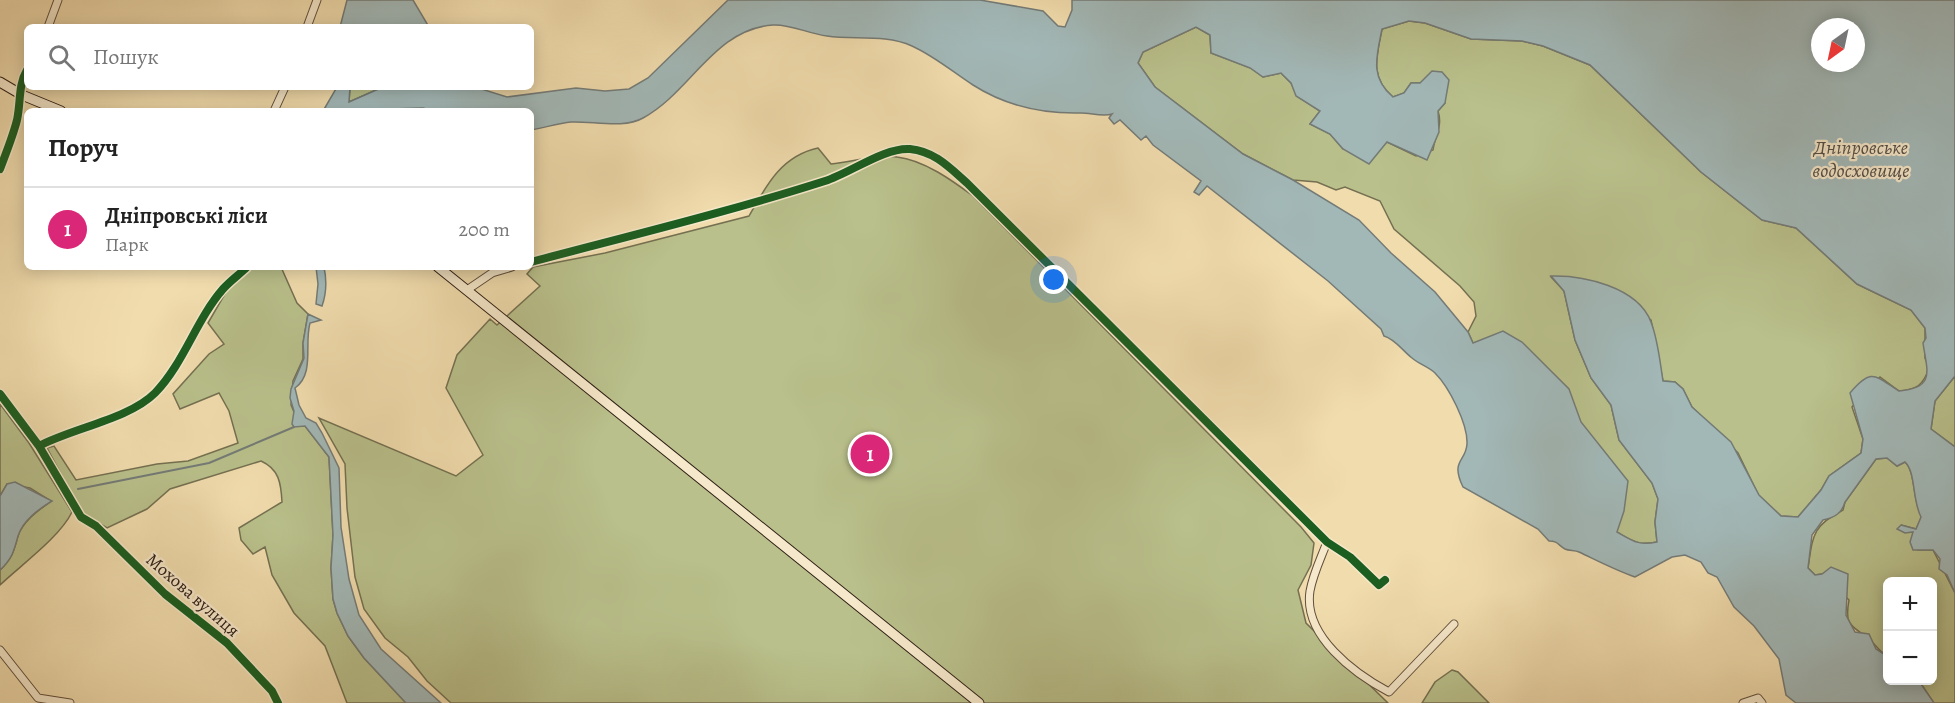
<!DOCTYPE html>
<html lang="uk">
<meta charset="utf-8">
<style>
body{margin:0;font-family:Alegreya,serif;background:#f6f6f6;color:#222}
.controls{position:absolute;right:18px;bottom:18px;display:grid;overflow:hidden;border-radius:9px;box-shadow:0 3px 15px #0003}
.controls button{width:54px;height:54px;display:grid;place-items:center;padding:0;border:0;border-bottom:2px solid #e0e0e0;background:#fff;color:#222;font:30px sans-serif}
.compass{position:absolute;left:1811px;top:18px;width:54px;height:54px;border-radius:50%;background:#fff;box-shadow:0 3px 15px #0003;rotate:213deg}
.you{position:absolute;left:1054px;top:280px;width:21px;height:21px;margin:-15px;border:4px solid #fff;border-radius:50%;background:#1a73e8;box-shadow:0 0 0 9px #1a73e833}
.badge{display:grid;place-items:center;width:39px;height:39px;border-radius:50%;background:#db2777;color:#fff;font-size:20px;font-weight:700}
.pin{position:absolute;translate:-50% -50%;border:3px solid #fff;box-shadow:0 2px 6px #0006}
.list{margin:0;padding:0;list-style:none}
h2{display:flex;justify-content:space-between;align-items:center;height:78px;margin:0;padding:0 24px;font-size:26px}
h2 small{font-size:20px;font-weight:400;color:#767676}
.list li{display:grid;grid-template-columns:39px 1fr auto;gap:18px;align-items:center;box-sizing:border-box;height:84px;padding:0 24px;border-top:2px solid #e0e0e0}
.list b{display:block;font-size:22px;white-space:nowrap}
.list p{margin:0;font-size:20px;white-space:nowrap;color:#767676}
.list em{font-size:20px;font-style:normal;color:#767676}
.icon{flex:none;width:33px;height:33px;fill:none;stroke:currentColor;stroke-width:2;stroke-linecap:round;stroke-linejoin:round}
.map{position:relative;flex:none;width:1955px;height:703px;overflow:hidden}
.search{position:absolute;background:#fff;box-shadow:0 3px 15px #0003;left:24px;top:24px;width:510px;height:66px;display:flex;align-items:center;gap:15px;box-sizing:border-box;padding:0 21px;border-radius:9px;color:#767676;font-size:22px}
.panel{position:absolute;background:#fff;box-shadow:0 3px 15px #0003;left:24px;top:108px;width:510px;height:162px;border-radius:9px}
.map>svg:first-child{display:block}
.green{fill:#b9c08b;stroke:#747051;stroke-width:1.5}
.water{fill:#a2b8b7;stroke:#747b77;stroke-width:1.5;fill-rule:evenodd}
.lines{fill:none;stroke-linecap:round;stroke-linejoin:round}
.stream{stroke:#747b77;stroke-width:2}
.minor-casing{stroke:#604f3c;stroke-width:9}
.secondary-casing{stroke:#302017;stroke-width:11}
.minor{stroke:#f6e8ca;stroke-width:7}
.secondary{stroke:#f6e8ca;stroke-width:9}
.cycleway-casing{stroke:#f6e8ca;stroke-width:11}
.cycleway{stroke:#1b5e20;stroke-width:8}
.labels{text-anchor:middle;dominant-baseline:central;stroke-width:4.5;stroke-linejoin:round;paint-order:stroke}
.street-label{font-size:18px;fill:#302017;stroke:#f6e8ca}
.water-label{font-size:20px;font-style:italic;fill:#524e47;stroke:#f6e8ca}
</style>
<div class="map">
<svg width="1955" height="703" viewBox="0 0 1955 703">
<rect width="100%" height="100%" fill="#f1dcad"/>
<filter id="stains"><feTurbulence type="fractalNoise" baseFrequency=".00333" numOctaves="4"/><feColorMatrix values="0 0 0 0 .2 0 0 0 0 .09 0 0 0 0 .02 0 0 0 .5 -.17"/></filter>
<radialGradient id="worn" r=".72"><stop offset=".6" stop-color="#630" stop-opacity="0"/><stop offset="1" stop-color="#630" stop-opacity=".3"/></radialGradient>
<path class="green" d="M1409,21L1425,23L1471,39L1522,41L1543,46L1590,65L1701,172L1762,220L1796,228L1857,284L1911,310L1925,328V358L1929,368C1923,386 1917,389 1899,391L1880,377L1852,407L1863,439L1861,453L1829,476L1821,490L1798,517L1781,516L1759,496L1738,453L1692,407L1683,389L1675,382L1663,381L1651,320C1618,296 1594,274 1551,277L1564,291L1575,340L1591,378L1611,405L1619,440L1652,483L1658,499L1655,522L1657,542C1639,546 1632,541 1617,532L1473,343L1468,332L1476,316L1474,302L1460,286L1394,229L1380,201L1345,187L1336,190L1317,182L1293,180L1243,154L1155,87L1138,63L1143,52L1196,27L1210,35L1211,53L1251,68L1263,77L1281,73L1291,83L1297,96L1320,111L1310,124L1330,134L1343,149L1387,142L1416,156L1433,150C1435,135 1443,126 1438,111L1445,103L1420,83H1411L1404,93L1393,97C1369,77 1377,56 1382,29Z
M350,87H383L349,102Z
M818,148L831,164C852,162 877,154 897,157C924,160 953,181 973,196L1301,527L1314,543L1311,565L1298,590L1306,623L1388,703H451L427,681L408,657L385,638L364,609L355,577L347,508L345,464L319,418L456,476L483,455L446,388L457,355L490,319L497,325L540,286L527,274L533,267L605,253L749,216C766,186 781,156 818,148Z
M250,267H281L297,303L308,314L303,343V359L293,381L291,405L299,424L305,426L329,457L333,535L331,568L333,599L337,613L348,636L364,658L406,703H347L325,646L294,613L272,575L265,547L253,554L241,540L239,528L282,502C281,483 279,469 261,461L170,489L147,509L107,528L82,513L47,448L54,446L76,480L157,464L188,461L238,443L229,411L219,393L180,409L173,394L209,354L224,344L208,323L226,292Z
M1955,376V447L1931,429L1935,401Z
M0,404L29,443L72,512C60,537 21,565 0,585V570C12,559 14,551 18,536C23,521 39,510 51,501L30,488L7,484L0,496Z
M1887,458L1897,466L1905,462C1916,472 1912,500 1922,517L1916,529L1901,525L1914,532L1918,550H1933L1955,593V703H1934L1919,681L1932,680V582H1888L1887,656C1879,651 1876,645 1869,639C1852,625 1844,627 1849,600L1822,574L1815,575L1808,568C1813,535 1812,526 1843,510L1845,502L1876,459Z
M1452,670L1458,672L1489,703H1422L1435,682Z"/>
<path class="water" d="M347,0H413L429,27H340Z
M728,0H980L1043,11L1058,26L1065,27L1072,10V0H1955V376L1935,401L1931,429L1955,447V593L1947,575L1939,569L1940,559L1933,550H1913L1910,542L1913,532L1905,533L1897,529L1901,525L1916,529L1921,517C1912,500 1916,472 1905,462L1897,466L1887,458L1876,459L1845,502C1842,513 1835,518 1823,520L1812,535L1808,568L1815,575L1822,574L1831,567L1848,574L1846,615L1855,632L1869,634L1876,649L1887,656L1888,680L1919,681L1934,703H1796L1786,695L1779,659L1754,626L1734,607L1717,577L1708,573L1701,562L1685,555L1672,557L1635,577C1615,570 1598,561 1579,552C1575,550 1569,551 1565,549C1558,545 1558,541 1549,541L1538,529L1463,487C1450,460 1466,462 1467,444C1468,424 1449,387 1435,373C1429,367 1419,364 1412,358C1403,351 1395,339 1384,336L1381,329L1328,281L1207,186L1199,195L1194,192L1201,181L1153,145L1146,136L1141,140L1120,120L1114,124L1109,118L1112,114C1103,117 1091,113 1081,113C1042,114 1006,106 973,85C953,72 934,56 912,46C885,34 854,40 827,36C809,34 791,24 773,25C714,29 691,92 643,118C624,129 593,121 571,122C558,123 544,128 531,130V111H433L423,108L323,111L337,87H350L349,102L383,87H475L507,97L576,88L605,91L629,89L648,78ZM1409,21L1425,23L1471,39L1522,41L1543,46L1590,65L1701,172L1762,220L1796,228L1857,284L1911,310L1925,328L1926,338L1923,343C1927,371 1936,388 1899,391C1875,376 1872,367 1850,393L1863,439L1861,453L1829,476L1821,490L1798,517L1781,516L1759,495L1731,442L1692,407L1683,389L1675,382L1663,381C1660,362 1658,340 1651,322C1638,287 1583,275 1551,276L1564,291L1575,340L1591,378L1611,405L1619,440L1652,483L1658,499L1655,522L1657,542C1639,546 1633,541 1617,532L1624,511L1628,481L1581,422L1569,389L1522,342L1503,331L1473,343L1468,332L1435,292L1391,253L1359,220L1293,180L1243,154L1155,87L1138,63L1143,52L1196,27L1210,35L1211,53L1250,68L1263,77L1281,73L1291,83L1296,96L1320,111L1310,124L1330,134L1343,149L1369,164L1387,142L1427,160L1439,132L1438,111L1445,103L1449,80L1442,72L1432,71L1420,83H1411L1404,93L1393,97C1369,77 1377,55 1382,29ZM1820,27H1856V63H1820Z
M316,267H324C327,281 327,292 322,306L316,304L318,284Z
M308,314L321,320L310,323C304,344 315,374 295,388L299,405L306,418L316,423L322,433L339,468L341,527L349,579L359,615L381,649L441,703H406L364,658L348,636L337,613L333,599L331,568L333,535L329,457L305,426L294,427L292,424L294,411L290,398L291,389L304,358L303,343Z
M15,482L52,501C39,509 23,520 18,536C14,551 12,559 0,570V496L7,484Z"/>
<g class="lines">
<path class="stream" d="M78,489L209,463L294,427"/>
<g class="minor-casing">
<path id="minor" d="M48,27L58,0
M307,27L317,0
M274,111L285,87
M0,169C6,153 13,136 17,120C21,102 18,85 27,70
M531,262C629,236 728,212 825,181C850,173 885,147 910,149C934,151 950,168 967,183L1327,542L1350,557L1379,585L1385,580
M467,290L492,273L512,267
M0,394L39,446L81,517L96,526L165,594L227,643L272,691L278,703
M39,446C73,428 129,419 155,393C184,363 196,320 223,289C230,281 240,274 247,267
M1327,542C1321,558 1313,574 1310,591C1303,636 1355,674 1389,692L1454,624
M0,650L38,698L70,703
M1743,703L1758,698L1762,703"/>
</g>
<g class="secondary-casing">
<path id="secondary" d="M0,82L22,95L61,111
M438,267L979,703"/>
</g>
<use href="#minor" class="minor"/>
<use href="#secondary" class="secondary"/>
<g class="cycleway-casing">
<path id="cycleway" d="M0,169C6,153 13,136 17,120C21,102 18,85 27,70
M531,262C629,236 728,212 825,181C850,173 885,147 910,149C934,151 950,168 967,183L1327,542L1350,557L1379,585L1385,580
M0,394L39,446L81,517L96,526L165,594L227,643L272,691L278,703
M39,446C73,428 129,419 155,393C184,363 196,320 223,289C230,281 240,274 247,267"/>
</g>
<use href="#cycleway" class="cycleway"/>
</g>
<g class="labels">
<g class="street-label">
<text transform="translate(193 595) rotate(41)">Мохова вулиця</text>
</g>
<g class="water-label">
<text x="1861" y="147">Дніпровське<tspan x="1861" dy="23">водосховище</tspan></text>
</g>
</g>
<rect width="100%" height="100%" filter="url(#stains)"/>
<rect width="100%" height="100%" fill="url(#worn)"/>
</svg>
<div class="controls">
<button>+</button>
<button>−</button>
</div>
<svg class="compass" viewBox="-18 -18 36 36"><path d="M0-13l5 13h-10z" fill="#e53935"/><path d="M0 13l5-13h-10z" fill="#767676"/></svg>
<div class="you"></div>
<div class="pin badge" style="left:870px;top:454px">1</div>
<div class="search"><svg class="icon" aria-label="search" viewBox="0 0 24 24"><circle cx="10" cy="10" r="6"/><path d="M15 15l6 6"/></svg>Пошук</div>
<section class="panel">
<h2>Поруч<small></small></h2>
<ul class="list">
<li><span class="badge">1</span><div><b>Дніпровські ліси</b><p>Парк</p></div><em>200 m</em></li>
</ul>
</section>
</div>
